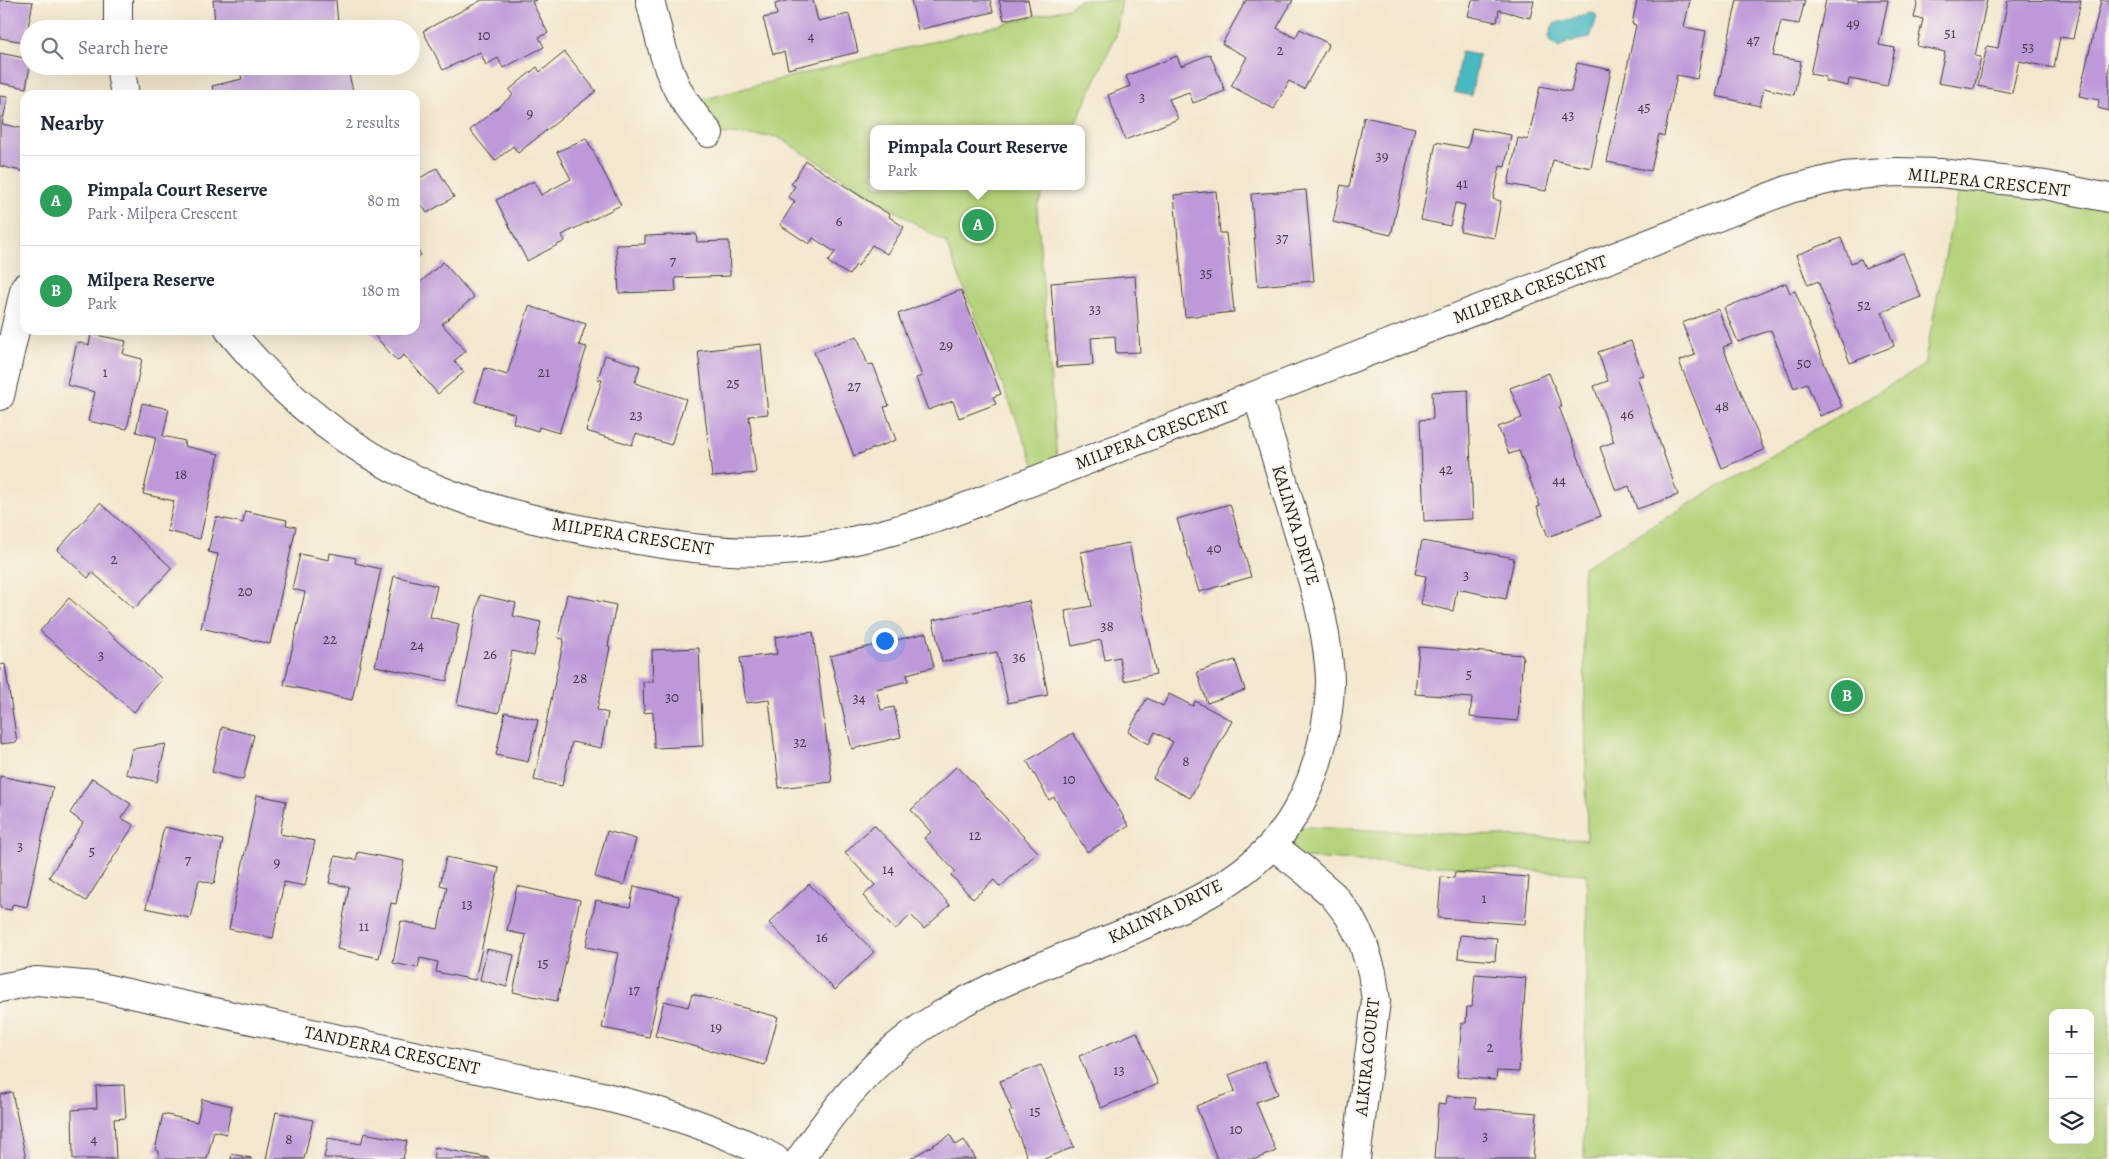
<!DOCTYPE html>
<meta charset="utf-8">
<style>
body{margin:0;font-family:Alegreya,serif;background:#f6f6f7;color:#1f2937}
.controls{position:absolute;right:15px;bottom:15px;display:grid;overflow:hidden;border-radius:10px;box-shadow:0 5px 20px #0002}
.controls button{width:45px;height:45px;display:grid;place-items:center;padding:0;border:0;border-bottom:1px solid #e0e1e3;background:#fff;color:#1f2937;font:25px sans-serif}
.you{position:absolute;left:884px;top:640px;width:18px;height:18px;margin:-12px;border:4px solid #fff;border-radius:50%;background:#1a73e8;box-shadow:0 0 0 8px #1a73e833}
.badge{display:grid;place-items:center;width:32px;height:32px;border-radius:50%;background:#d1495b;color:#fff;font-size:16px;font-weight:700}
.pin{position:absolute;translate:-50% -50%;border:2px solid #fff;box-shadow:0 1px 5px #0006}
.popup{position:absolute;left:870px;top:125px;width:215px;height:65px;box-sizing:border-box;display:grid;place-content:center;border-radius:10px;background:#fff;filter:drop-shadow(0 1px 4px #0005);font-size:16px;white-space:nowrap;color:#747a83}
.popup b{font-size:19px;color:#1f2937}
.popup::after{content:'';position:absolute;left:50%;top:100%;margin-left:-10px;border:10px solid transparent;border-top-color:#fff}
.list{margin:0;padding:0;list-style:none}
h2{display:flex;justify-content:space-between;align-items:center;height:65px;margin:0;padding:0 20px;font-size:21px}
h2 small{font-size:16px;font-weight:400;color:#747a83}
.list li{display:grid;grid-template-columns:32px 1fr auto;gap:15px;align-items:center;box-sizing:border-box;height:90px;padding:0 20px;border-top:1px solid #e0e1e3}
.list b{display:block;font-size:19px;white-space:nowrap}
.list p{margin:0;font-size:16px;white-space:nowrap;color:#747a83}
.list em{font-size:16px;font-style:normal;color:#747a83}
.icon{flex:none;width:28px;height:28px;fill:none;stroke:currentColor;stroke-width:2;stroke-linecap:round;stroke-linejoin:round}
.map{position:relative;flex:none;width:2109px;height:1159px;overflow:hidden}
.search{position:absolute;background:#fff;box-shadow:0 5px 20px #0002;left:20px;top:20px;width:400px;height:55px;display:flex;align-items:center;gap:12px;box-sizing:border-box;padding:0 18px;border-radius:28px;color:#747a83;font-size:19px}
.panel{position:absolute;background:#fff;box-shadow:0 5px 20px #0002;left:20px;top:90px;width:400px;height:245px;border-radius:15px}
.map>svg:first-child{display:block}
.green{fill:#b4d37a;stroke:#68784b;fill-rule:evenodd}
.water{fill:#4ab9c0;stroke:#336a6e}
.building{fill:#bd99d9}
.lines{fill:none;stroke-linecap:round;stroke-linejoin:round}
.street-casing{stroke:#3c3a37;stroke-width:30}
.street{stroke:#fff;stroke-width:28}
.labels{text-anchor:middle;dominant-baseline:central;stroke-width:4.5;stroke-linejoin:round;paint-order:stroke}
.number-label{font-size:15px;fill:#443b4b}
.street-label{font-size:18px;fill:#1c1c1c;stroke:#fbf7ec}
</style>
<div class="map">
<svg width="2109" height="1159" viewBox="0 0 2109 1159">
<rect width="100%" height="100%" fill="#fbf7ec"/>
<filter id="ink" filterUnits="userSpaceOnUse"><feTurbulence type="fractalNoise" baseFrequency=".02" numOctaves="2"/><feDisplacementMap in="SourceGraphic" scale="10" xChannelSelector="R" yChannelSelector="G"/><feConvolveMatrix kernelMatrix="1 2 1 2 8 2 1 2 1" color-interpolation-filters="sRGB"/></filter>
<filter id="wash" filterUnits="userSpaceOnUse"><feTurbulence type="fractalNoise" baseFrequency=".0096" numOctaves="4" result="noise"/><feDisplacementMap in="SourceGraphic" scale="20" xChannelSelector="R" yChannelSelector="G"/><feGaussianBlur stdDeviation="1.12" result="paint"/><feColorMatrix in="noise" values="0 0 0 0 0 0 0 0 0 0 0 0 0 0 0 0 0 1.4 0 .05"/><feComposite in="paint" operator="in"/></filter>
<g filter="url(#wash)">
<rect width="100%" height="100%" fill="#f3e7cd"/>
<path class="green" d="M1079,0H1122L1116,35L1073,129H874V186H1046L1037,207L1058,472L1040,479L946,243L778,137L709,133L687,104L757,85L1068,8Z
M1961,175L2109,198V1159H1584L1587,874L1287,857L1286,826L1587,840L1583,567L1924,365ZM2053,1013H2090V1140H2053Z"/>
<path class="water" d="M1590,13L1595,14L1597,17L1590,38L1568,42L1559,48L1550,41L1549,36L1553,24Z
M1461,52L1479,55L1471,96L1454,92Z"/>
<g id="blocks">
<path class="building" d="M0,0L33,2L25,42L0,38Z
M213,0H336L338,25L281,29L280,20L215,25Z
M482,0H536L532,2L548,33L539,37L544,47L503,68L498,58L486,65L480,52L443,70L423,31Z
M790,0H813L818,21L849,14L858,52L788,69L784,52L773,54L763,18L777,15L775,4Z
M911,0H990L993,12L918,30Z
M999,0H1028L1031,14L1004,20Z
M1246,0H1293L1277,28L1295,38L1300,29L1329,44L1304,89L1289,81L1274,109L1231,86L1247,57L1222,44Z
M1472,0H1534L1530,18L1499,10L1497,22L1468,16Z
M1637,0H1690L1684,27L1706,31L1697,79L1677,75L1664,136L1659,134L1651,171L1607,162L1636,25L1632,24Z
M1737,0H1805L1799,24L1781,21L1773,56L1801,61L1794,95L1764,88L1760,106L1716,96Z
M1826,0H1888L1879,45L1895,48L1887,86L1849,79L1848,86L1825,81L1826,77L1810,74Z
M1918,0H1987L1975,56L1981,57L1974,89L1938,83L1945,52L1917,46L1923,19L1914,18Z
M2008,0L2081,1L2073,39L2060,37L2054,68L2019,61L2012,93L1978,86L1987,46L1998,48Z
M2101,0H2109V111L2098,108L2099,100L2079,96Z
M565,52L596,91L518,153L513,146L495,161L470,130L513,95L509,90L537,67L540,72Z
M0,53L29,59V66H30L26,88L0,83Z
M1210,54L1225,91L1193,103L1189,92L1169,99L1178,119L1125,140L1108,95L1130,86L1126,76L1177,56L1181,66Z
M1577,63L1611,70L1591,168L1553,160L1546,191L1508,184L1518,138L1528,140L1540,86L1571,92Z
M263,66H347L354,95H214L212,86L242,79L240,72Z
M0,96L8,97L2,124L25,129V172L0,166Z
M1364,117L1415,128L1391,235L1333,222L1341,185L1349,187Z
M1472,128L1511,135L1505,167L1500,166L1493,199L1501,201L1494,238L1460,231L1465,205L1455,203L1450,226L1421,220L1436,142L1468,148Z
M586,138L621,205L562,235L565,241L527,261L496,200L534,181L541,195L571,179L557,152Z
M806,161L890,215L889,217L904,227L887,254L872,245L858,266L856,265L849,275L828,262L835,252L813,238L809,244L780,225L795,201L788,197L795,186L791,184Z
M437,168L454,197L427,213L415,194V181Z
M1306,190L1314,281L1258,286L1251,194Z
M1216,191L1220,233H1226L1234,312L1185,317L1174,195Z
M696,234L697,242L729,241L730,276L675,278L676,291L619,293L616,245L645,244V236Z
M1841,238L1851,263L1861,259L1865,268L1903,253L1921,297L1882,312L1894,346L1850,363L1818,281L1808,285L1796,255Z
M415,245L421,255L415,259Z
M443,262L474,297L442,324L466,351L454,361L464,372L438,394L404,355L397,361L370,330H415V287Z
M1135,276L1140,352L1116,353L1115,336L1091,338L1093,365L1057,367L1051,283Z
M1786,283L1790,293L1795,291L1842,407L1820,416L1807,383L1794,388L1771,330L1738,342L1724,308Z
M961,290L1001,394L993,397L996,404L959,418L953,401L928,410L916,378L922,376L898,314Z
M529,306L586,324L579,345L587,347L559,433L539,427L538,431L513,423L515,414L475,402L485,368L507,375Z
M1718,309L1732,344L1723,347L1764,450L1722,468L1679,361L1695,355L1682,323Z
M91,334L126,341L123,354L142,359L127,429L88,421L95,392L67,385L77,342L89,345Z
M857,336L868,365L873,364L889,406L884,407L896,440L854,456L814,352Z
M1631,341L1643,375L1637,377L1678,495L1637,509L1629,486L1616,491L1600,447L1614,442L1594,386L1608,381L1598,352Z
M761,344L768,414L749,416L756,473L712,477L698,351Z
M605,355L640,366L635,383L686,399L671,445L636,434L632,445L586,431L602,380L598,379Z
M1549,373L1562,407H1559L1601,516L1548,537L1537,507L1540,506L1519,451L1509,454L1498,427L1522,418L1510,388Z
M1468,390L1473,519L1424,521L1420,420L1433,419L1432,392Z
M142,403L169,409L163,436L185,441L184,446L219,454L200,539L167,531L174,501L143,494L156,437L136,432Z
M100,503L172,568L134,609L92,572L88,578L57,550Z
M1230,504L1251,577L1199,592L1177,519Z
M245,511L287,520L286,525L296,527L270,644L201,628L218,554L208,552L216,517L243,523Z
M1422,541L1514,558L1506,599L1457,589L1453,611L1421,604L1426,576L1415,574Z
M1129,543L1156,674L1124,681L1119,657L1105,660L1101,640L1072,646L1065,611L1092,606L1081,552Z
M330,553L356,558L355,563L381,569L352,700L284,685L305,592L292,589L300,554L329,560Z
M394,576L437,586L430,617L459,624L447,681L375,666Z
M567,594L616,605L608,646L610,647L597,710L608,713L601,748L572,742L562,786L534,780L564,639L558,638Z
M480,595L516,603L513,616L541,622L534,656L512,651L499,713L457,704Z
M69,598L162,679L134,712L40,631Z
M1029,601L1048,695L1008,703L997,652L942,662L933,620Z
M813,632L832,782L779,788L769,700L746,703L740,658L777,654L775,637Z
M926,633L934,667L907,674L908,681L876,689L881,710L894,707L901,737L852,749L830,656Z
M1419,647L1523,655L1518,721L1470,717L1472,698L1415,694Z
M699,648L703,746L654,748L653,712L644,713L643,682H653L652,650Z
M1235,660L1245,690L1207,703L1197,672Z
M5,664L17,742L0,744V665Z
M1169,694L1193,706L1195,701L1232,721L1190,798L1153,778L1173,742L1155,732L1149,744L1128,732L1147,698L1163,706Z
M505,712L538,720L528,762L496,755Z
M222,727L254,735L243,780L212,772Z
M1073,733L1129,826L1087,852L1054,797L1049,800L1027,761Z
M166,744L157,782L126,774L132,749Z
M957,766L1038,852L1000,887L994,880L973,899L951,875L955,871L924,838L931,832L911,810Z
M0,776L53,787L27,907L13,904L11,910L0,908Z
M92,778L131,804L121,818L134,825L86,901L49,877L83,823L70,813Z
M257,795L286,801L280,834L315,841L305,886L284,882L273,938L229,929Z
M874,825L950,905L924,929L911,915L895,930L863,896L875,885L845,853Z
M164,827L223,840L214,884L199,880L190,918L146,908Z
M607,831L636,839L624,885L595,877Z
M358,852L404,861L396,904L391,903L379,958L337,949L349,887L329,883L335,856L356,860Z
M446,857L499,868L475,980L436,972L438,962L420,958L418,968L393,963L401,921L438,929L447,887L440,885Z
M1455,872L1529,877L1525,924L1438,918L1441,877L1454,878Z
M809,884L874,952L835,990L769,923Z
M517,886L580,900L557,1001L513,992L526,935L507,931Z
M634,886L679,896L649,1037L602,1028L618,953L586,947L596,900L630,907Z
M1460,935L1497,938L1495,961L1458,958Z
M487,949L514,955L507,987L480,980Z
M1475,974L1526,978L1519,1072L1497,1071L1496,1080L1457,1077L1462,1023H1466L1467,1007H1472Z
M692,994L778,1017L765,1065L655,1036L664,1001L688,1007Z
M1137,1032L1158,1084L1101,1108L1079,1056Z
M1264,1061L1278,1094L1256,1102L1276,1151L1256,1159H1217L1196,1106L1235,1091L1229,1075Z
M1041,1065L1074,1147L1044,1159H1028L1009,1112L1012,1111L1000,1081Z
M124,1085L126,1118L114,1119L116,1159H73L72,1110L97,1108L96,1086Z
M12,1092L26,1159H0V1095Z
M1447,1096L1476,1098L1475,1108L1537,1113L1533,1159H1434L1438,1104L1446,1105Z
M202,1099L232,1106L226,1134L214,1131L207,1159H158L159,1151L155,1150L163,1114L197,1122Z
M276,1112L313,1120L304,1159H266Z
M364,1133L407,1141L403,1159L324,1158L328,1138L361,1144Z
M950,1135L956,1145L964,1140L976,1159H910Z
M435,1147L489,1158V1159H433Z
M232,1154L251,1158V1159H231Z"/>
</g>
</g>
<g filter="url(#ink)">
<use href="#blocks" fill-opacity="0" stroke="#3c3a37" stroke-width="1"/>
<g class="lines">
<g class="street-casing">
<path id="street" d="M650,0C658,30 664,64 679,92C687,107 698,120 709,133
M118,29V0
M120,66L125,95
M229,330C286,400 358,457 442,491C495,512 553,524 609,535C670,546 733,556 796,550C845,545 893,532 940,517L1790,189L1844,176L1896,172L1940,173L2045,185L2109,198
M0,396L25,287
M1272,845L1303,869L1333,895L1349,916L1363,943L1372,972L1376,1001L1356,1159
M0,988L36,981L95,986L606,1097C664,1112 722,1129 775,1159
M800,1159C836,1105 879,1053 934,1019C995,981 1066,957 1132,930C1181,909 1234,886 1271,846C1297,818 1314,780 1322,743C1328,717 1332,691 1329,665C1325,619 1311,575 1298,531C1284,486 1271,440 1257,395"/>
</g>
<use href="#street" class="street"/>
</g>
</g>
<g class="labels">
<g class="number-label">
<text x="1853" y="23">49</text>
<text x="1950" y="33">51</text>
<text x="484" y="35">10</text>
<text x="811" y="36">4</text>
<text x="1753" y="40">47</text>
<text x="2028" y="47">53</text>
<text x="1280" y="50">2</text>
<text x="1142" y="97">3</text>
<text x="1644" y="107">45</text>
<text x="530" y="113">9</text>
<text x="1568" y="115">43</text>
<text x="1382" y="156">39</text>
<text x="1462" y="183">41</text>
<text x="839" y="221">6</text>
<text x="1282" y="238">37</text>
<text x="673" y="261">7</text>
<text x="1206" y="273">35</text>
<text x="1864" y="305">52</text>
<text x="1095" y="309">33</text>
<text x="946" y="345">29</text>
<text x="1804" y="363">50</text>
<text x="105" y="372">1</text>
<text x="544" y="372">21</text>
<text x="733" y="383">25</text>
<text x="854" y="386">27</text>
<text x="1722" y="406">48</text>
<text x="1627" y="414">46</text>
<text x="636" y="415">23</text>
<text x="1446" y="469">42</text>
<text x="181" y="474">18</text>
<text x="1559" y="480">44</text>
<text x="1214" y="548">40</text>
<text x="114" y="559">2</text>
<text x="1466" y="575">3</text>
<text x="245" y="591">20</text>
<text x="1107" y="626">38</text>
<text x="330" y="639">22</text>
<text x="417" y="645">24</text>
<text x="490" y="654">26</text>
<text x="101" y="655">3</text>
<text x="1019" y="657">36</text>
<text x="1469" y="674">5</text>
<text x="580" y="678">28</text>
<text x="672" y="697">30</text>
<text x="859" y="698">34</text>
<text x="800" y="742">32</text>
<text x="1186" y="761">8</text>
<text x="1069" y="779">10</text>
<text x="975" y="835">12</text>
<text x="20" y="846">3</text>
<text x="92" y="851">5</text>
<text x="188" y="860">7</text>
<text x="277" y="862">9</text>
<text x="888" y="869">14</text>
<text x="1484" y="898">1</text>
<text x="467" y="904">13</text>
<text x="364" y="926">11</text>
<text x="822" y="937">16</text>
<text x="543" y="963">15</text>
<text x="634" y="990">17</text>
<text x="716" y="1027">19</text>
<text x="1490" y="1047">2</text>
<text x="1119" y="1070">13</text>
<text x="1035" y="1111">15</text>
<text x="1236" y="1129">10</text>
<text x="1485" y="1136">3</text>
<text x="94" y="1139">4</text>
<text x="289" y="1139">8</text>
</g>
<g class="street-label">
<text transform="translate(1989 182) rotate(6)">MILPERA CRESCENT</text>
<text transform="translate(1530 289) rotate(-21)">MILPERA CRESCENT</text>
<text transform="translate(1152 435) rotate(-21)">MILPERA CRESCENT</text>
<text transform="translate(1296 525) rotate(73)">KALINYA DRIVE</text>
<text transform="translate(633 536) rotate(9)">MILPERA CRESCENT</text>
<text transform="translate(1165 911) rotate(-26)">KALINYA DRIVE</text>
<text transform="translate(392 1050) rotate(12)">TANDERRA CRESCENT</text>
<text transform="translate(1367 1057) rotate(-84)">ALKIRA COURT</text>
</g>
</g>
</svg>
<div class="controls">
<button>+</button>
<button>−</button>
<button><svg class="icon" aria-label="layers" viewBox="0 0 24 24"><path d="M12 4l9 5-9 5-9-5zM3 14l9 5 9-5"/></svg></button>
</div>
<div class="you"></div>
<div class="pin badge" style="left:978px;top:225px;background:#2e9e5b">A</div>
<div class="popup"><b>Pimpala Court Reserve</b>Park</div>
<div class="pin badge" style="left:1847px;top:696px;background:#2e9e5b">B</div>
<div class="search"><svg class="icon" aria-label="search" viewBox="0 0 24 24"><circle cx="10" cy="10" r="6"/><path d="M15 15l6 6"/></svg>Search here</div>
<section class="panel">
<h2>Nearby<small>2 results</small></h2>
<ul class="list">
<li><span class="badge" style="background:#2e9e5b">A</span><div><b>Pimpala Court Reserve</b><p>Park · Milpera Crescent</p></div><em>80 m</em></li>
<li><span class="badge" style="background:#2e9e5b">B</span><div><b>Milpera Reserve</b><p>Park</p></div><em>180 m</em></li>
</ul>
</section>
</div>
